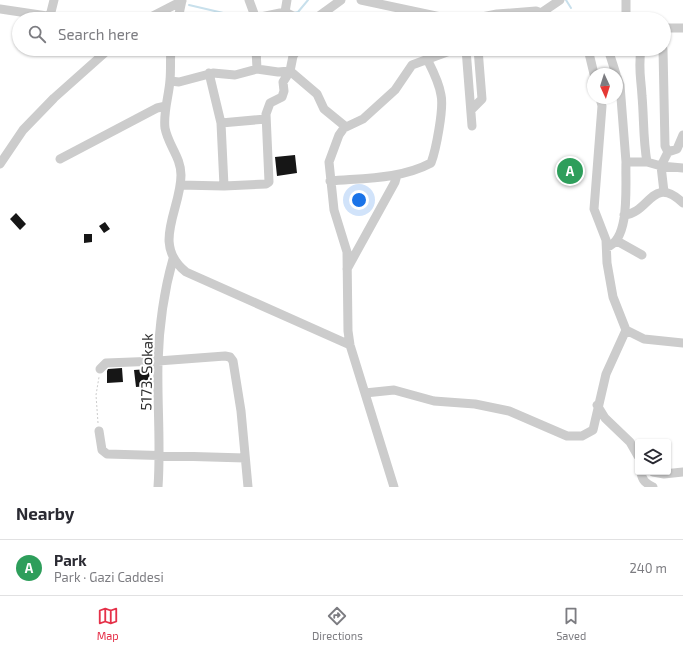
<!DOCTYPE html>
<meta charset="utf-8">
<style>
body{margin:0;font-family:"Exo 2",sans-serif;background:#f7f7f7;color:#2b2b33}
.controls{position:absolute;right:12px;bottom:12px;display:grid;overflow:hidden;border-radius:4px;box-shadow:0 1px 3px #0004}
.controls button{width:36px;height:36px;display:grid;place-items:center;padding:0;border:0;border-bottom:1px solid #e1e1e2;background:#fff;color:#2b2b33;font:20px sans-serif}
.compass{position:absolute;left:587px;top:68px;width:36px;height:36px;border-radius:50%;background:#fff;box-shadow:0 1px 3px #0004;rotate:176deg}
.you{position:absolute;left:359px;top:200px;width:14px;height:14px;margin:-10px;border:3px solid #fff;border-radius:50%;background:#1a73e8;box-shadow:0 0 0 6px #1a73e833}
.badge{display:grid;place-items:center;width:26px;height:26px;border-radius:50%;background:#e53149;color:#fff;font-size:13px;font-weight:700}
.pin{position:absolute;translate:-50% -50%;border:2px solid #fff;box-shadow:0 1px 4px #0006}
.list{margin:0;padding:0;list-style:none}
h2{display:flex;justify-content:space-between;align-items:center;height:52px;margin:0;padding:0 16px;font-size:17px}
h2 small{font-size:13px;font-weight:400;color:#7c7c81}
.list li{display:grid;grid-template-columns:26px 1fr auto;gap:12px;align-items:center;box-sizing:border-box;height:56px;padding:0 16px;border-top:1px solid #e1e1e2}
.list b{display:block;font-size:15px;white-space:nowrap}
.list p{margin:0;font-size:13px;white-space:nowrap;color:#7c7c81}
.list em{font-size:13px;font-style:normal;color:#7c7c81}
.icon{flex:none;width:22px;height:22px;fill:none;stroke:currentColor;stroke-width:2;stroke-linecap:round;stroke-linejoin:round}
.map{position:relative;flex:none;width:683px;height:487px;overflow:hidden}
.search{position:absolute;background:#fff;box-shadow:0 1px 3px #0004;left:12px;right:12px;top:12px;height:44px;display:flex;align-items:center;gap:10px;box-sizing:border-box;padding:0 14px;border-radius:22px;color:#7c7c81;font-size:15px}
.sheet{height:108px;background:#fff}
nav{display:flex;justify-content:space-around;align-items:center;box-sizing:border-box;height:56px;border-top:1px solid #e1e1e2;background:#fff;font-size:11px;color:#7c7c81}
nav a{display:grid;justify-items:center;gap:2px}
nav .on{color:#e53149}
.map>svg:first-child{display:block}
.green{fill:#e6ecdc}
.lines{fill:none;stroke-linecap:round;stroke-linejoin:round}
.stream{stroke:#c8e0ec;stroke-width:2}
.building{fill:#161616}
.path{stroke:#ccc;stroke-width:1;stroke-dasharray:2 2;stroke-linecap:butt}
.minor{stroke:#ccc;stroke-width:9}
.labels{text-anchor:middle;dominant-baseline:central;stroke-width:4;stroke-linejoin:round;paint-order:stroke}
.street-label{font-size:15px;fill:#2f2f2f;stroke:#fff}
</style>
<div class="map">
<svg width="683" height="487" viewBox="0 0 683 487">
<rect width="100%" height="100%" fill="#fff"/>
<path class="green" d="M573,161L579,168L567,182L560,174Z"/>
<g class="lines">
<path class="stream" d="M566,0L571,8
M189,5L249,19
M293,13L298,12L308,0"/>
</g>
<path class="building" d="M295,155L297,173L277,176L275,157Z
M16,213L26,224L20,230L10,219Z
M105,222L110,229L104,233L99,226Z
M84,234H92V242L84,243Z
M122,368L123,382L107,383V371L108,369Z
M149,369L150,386L136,387L134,370Z"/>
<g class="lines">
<path class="path" d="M98,423L96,395L99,377"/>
<path class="minor" d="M249,0L256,19
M361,0L450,19
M0,9L67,19
M285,12L287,0
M541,13L560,0
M50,16L54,0
M256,18L285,12L297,18L305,19
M147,19L182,1
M178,19L182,0
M315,19L341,0
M472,19L497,14L536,11L556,19
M626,19V0
M664,28H683
M171,49C170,59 171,69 170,80C169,96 163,112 165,128C168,145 181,157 181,175C181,210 151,244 186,272L350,345
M466,49L472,126
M588,49L594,74
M608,49L616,74
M641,49C638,69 641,77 642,96C644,118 643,140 647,162L661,166L664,192
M663,49L665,146L668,152
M257,69L278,72L290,71L317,94L324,109L346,127
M209,73L221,123L224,186
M617,77L620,85L626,162H647
M170,81L179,82L213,73L235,75L257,69L256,49
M600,98L602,106L594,209L606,240L607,263L613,297L626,330
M471,110L482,99L478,49
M221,123L266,119
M683,135L677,149L668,152L661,166L683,168
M60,159L157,108L166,106
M0,164L23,130L54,98L109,49
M330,181C364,178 401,179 431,163C436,150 444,108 441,95C439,82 433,71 427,59
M180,185L224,186L266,184L269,182L266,114L270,103L282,97L284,91L283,82L290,71L293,56L298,49
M624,215C650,213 652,174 683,203
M617,241L642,255
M607,247C631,239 625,184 626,162
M347,269L395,182L397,175
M626,330L644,339L683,343
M100,369L106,363L158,361L225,356L230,357L233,361L241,411L248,487
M365,393L394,390L434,401L475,404L509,411L567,436H582L593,430L606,374L626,330
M597,405L605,418L630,442L638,456
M99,431L102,450L107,454L245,458
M641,472C642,481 646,483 653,487
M653,472L664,474L683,472
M158,487C161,445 157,404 158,362C159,328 164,291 173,259
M394,487L350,345L348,331L347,252L334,210L329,162L339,135L344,128L363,119L395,90L412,65L455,49"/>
</g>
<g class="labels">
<g class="street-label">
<text transform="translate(146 372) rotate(-89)">5173. Sokak</text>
</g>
</g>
</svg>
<div class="controls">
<button><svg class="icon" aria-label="layers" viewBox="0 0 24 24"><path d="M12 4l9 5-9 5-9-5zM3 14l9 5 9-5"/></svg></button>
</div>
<svg class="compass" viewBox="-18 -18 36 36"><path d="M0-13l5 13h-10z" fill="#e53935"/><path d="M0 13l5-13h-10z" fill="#7c7c81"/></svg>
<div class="you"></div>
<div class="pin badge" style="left:570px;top:171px;background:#2e9e5b">A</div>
<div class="search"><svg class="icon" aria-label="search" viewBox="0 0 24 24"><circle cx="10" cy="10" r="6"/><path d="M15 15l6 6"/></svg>Search here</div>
</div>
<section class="sheet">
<h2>Nearby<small></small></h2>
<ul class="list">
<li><span class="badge" style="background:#2e9e5b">A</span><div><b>Park</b><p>Park · Gazi Caddesi</p></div><em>240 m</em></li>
</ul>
</section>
<nav>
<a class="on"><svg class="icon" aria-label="map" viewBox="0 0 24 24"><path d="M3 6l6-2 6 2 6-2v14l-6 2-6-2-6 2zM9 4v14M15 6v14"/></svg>Map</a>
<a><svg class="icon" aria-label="directions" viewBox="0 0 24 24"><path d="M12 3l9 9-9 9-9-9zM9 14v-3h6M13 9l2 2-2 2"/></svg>Directions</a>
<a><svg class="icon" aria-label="saved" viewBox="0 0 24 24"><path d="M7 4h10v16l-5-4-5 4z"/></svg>Saved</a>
</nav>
